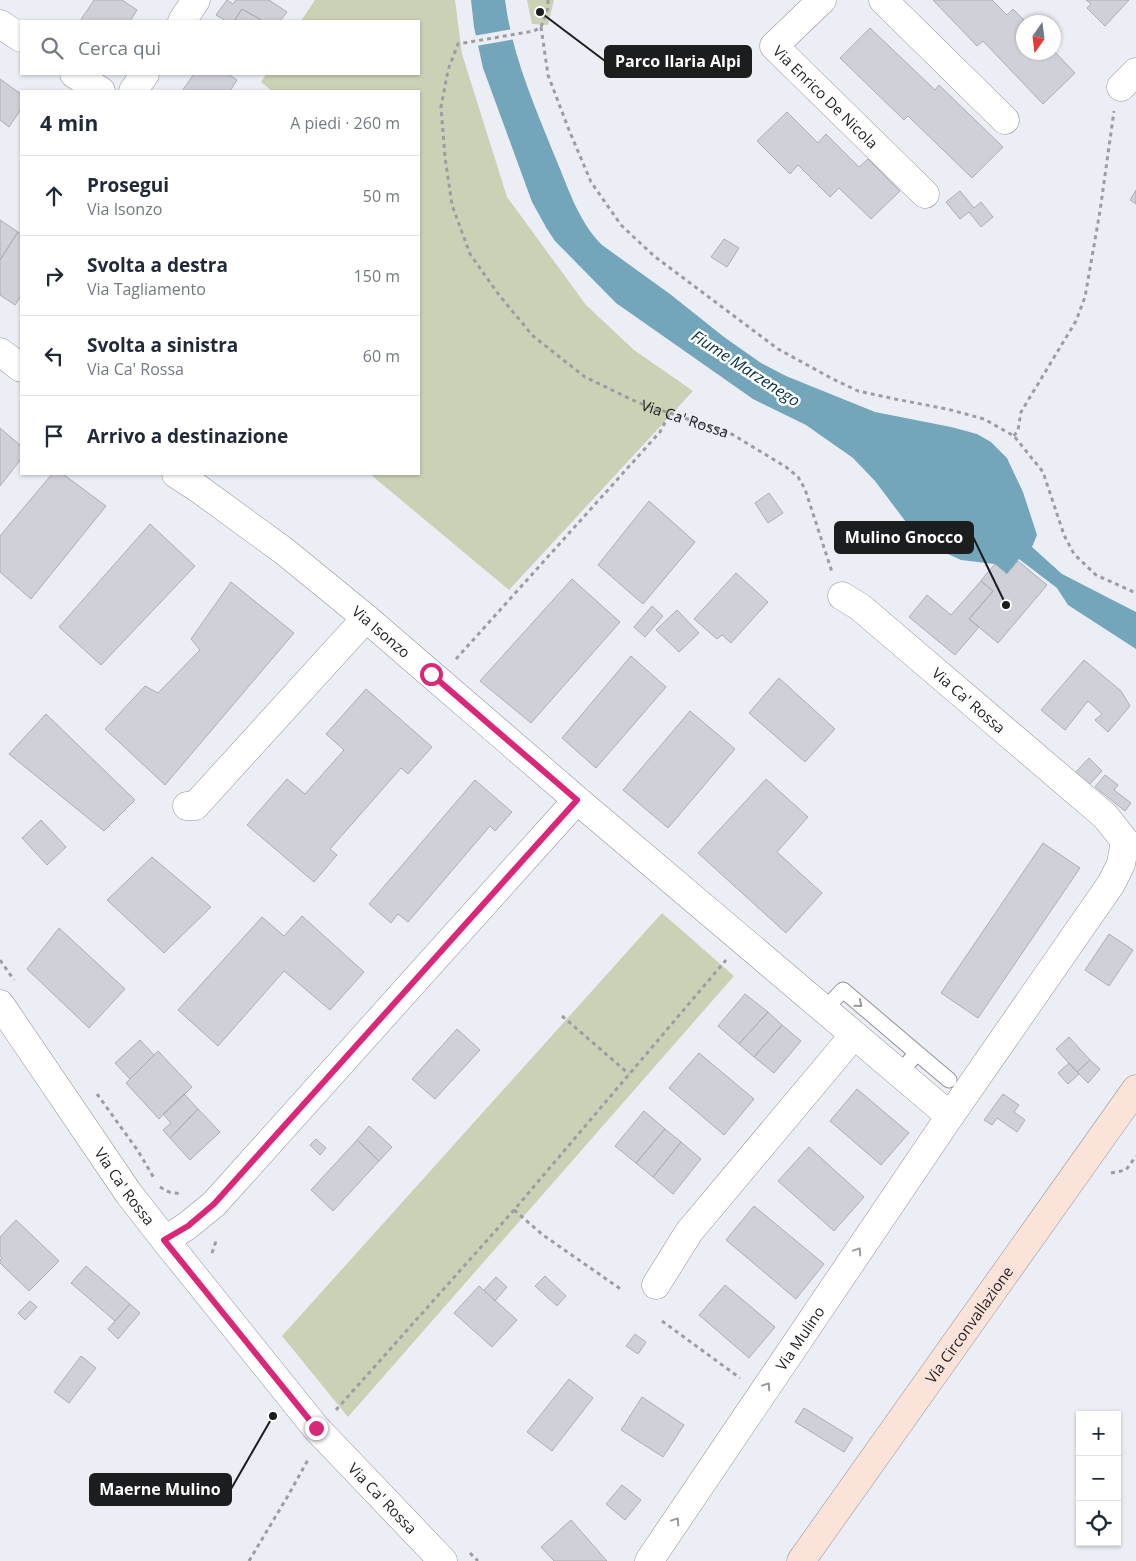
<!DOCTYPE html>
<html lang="it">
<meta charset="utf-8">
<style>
body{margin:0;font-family:"Open Sans",sans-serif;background:#f2f2f3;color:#1f2937}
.controls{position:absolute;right:15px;bottom:15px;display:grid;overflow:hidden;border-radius:0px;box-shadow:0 1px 4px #0004}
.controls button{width:45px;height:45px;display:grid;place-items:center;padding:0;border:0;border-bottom:1px solid #e0e1e3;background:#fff;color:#1f2937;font:25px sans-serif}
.compass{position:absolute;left:1016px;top:15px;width:45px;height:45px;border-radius:50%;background:#fff;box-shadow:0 1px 4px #0004;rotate:194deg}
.stop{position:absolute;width:15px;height:15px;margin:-11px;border:4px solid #db2777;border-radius:50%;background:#fff}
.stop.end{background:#db2777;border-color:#fff;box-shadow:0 1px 5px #0008}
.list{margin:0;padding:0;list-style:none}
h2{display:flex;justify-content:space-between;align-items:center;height:65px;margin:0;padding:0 20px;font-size:21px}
h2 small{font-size:16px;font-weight:400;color:#747a83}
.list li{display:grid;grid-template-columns:32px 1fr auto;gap:15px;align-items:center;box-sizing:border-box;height:80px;padding:0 20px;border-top:1px solid #e0e1e3}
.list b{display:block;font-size:19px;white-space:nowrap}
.list p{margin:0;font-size:16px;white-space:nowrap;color:#747a83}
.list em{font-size:16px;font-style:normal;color:#747a83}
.icon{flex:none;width:28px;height:28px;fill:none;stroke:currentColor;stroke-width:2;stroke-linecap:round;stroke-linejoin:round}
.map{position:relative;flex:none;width:1136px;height:1561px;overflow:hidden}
.search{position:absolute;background:#fff;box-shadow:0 1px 4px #0004;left:20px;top:20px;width:400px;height:55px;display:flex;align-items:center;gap:12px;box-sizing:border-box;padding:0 18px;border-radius:0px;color:#747a83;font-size:19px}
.panel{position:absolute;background:#fff;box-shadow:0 1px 4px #0004;left:20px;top:90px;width:400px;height:385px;border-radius:0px}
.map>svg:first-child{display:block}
.green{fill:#cad1b5}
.water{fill:#73a6bb}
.pier{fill:#eceef5}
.building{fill:#d0d0d8;stroke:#adadb5}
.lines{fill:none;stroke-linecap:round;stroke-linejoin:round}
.service-casing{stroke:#919299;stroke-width:17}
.minor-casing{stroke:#919299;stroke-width:29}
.tertiary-casing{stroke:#919299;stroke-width:29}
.secondary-casing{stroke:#919299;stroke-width:29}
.path{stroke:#9c9da3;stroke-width:3;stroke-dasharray:4 4;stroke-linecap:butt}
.service{stroke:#fff;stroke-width:15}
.minor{stroke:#fff;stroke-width:28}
.tertiary{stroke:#fff;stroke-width:28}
.secondary{stroke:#fbe3d9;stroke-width:28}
.oneway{stroke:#99999a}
.route{stroke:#db2777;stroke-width:6}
.labels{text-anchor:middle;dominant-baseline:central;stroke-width:5;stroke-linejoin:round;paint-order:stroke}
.street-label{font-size:15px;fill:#1c1d1f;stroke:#fff}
.water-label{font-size:16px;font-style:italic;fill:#002f3e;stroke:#fff}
.leader{fill:none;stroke:#1c1d1f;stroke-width:2}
.callout-dot{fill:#1c1d1f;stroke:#fff;stroke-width:2}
.callout{fill:#1c1d1f;stroke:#1c1d1f;stroke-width:2}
.callout-label{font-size:16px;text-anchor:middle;font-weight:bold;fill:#fff}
</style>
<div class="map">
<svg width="1136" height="1561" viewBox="0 0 1136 1561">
<rect width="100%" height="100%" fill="#eceef5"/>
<path class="green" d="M315,0H455L462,54L507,197L586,305L634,350L693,391L509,590L370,474H419V91H272L261,82L266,74H419V21H301Z
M527,0H554L548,25L532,24Z
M662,913L734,976L348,1417L282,1336Z"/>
<path class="water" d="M471,0H505C512,54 533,102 553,152C567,184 577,220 602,245L670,294L724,337L761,363L786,376L875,412L951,427L977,434L991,442L1007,458L1023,492L1037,535L1032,547L1062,574L1136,612V649L1068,605L1057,588L1019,559L1007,574L995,564L961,560L935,548L906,522L875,481L853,458L806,425L753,399L616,303L555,241L547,229L532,202L483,68L474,27Z"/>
<path class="pier" d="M513,29L515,39L476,46L473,36Z"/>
<path class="building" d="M94,0H122L137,10L130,21H80Z
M227,0L233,4L236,0H269L287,12L280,21H263L242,9L234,21H226L216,15Z
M933,0H992L1007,15L1013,9L1026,22H1024V52H1054V51L1075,73L1043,104L983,41L977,46Z
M1086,0H1129L1105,26L1087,8L1091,4Z
M242,9L263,21H234Z
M870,28L935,90L939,85L1003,147L972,178L908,116L904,120L840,58Z
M194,74H228L237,80L230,91H182Z
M0,79L21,94V109L9,127L0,120Z
M787,112L818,143L826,134L859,167L868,159L900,191L871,219L839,188L830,197L798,165L790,174L757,141Z
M1136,190V204L1130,200Z
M960,191L974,208L981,202L993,217L981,227L969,212L960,219L946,202Z
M0,220L18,232L0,260Z
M18,232L21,234V296L15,305L0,295V260Z
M724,239L739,248L727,267L711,257Z
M0,428L21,446V459L0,486Z
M52,474H63L106,506L31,599L0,572V536Z
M769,493L783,513L768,523L755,503Z
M649,501L695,542L643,604L598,565Z
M150,524L195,566L101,665L59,627Z
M1018,561L1047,585L998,643L969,619L993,591L981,581L987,573L995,564L1007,574Z
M736,573L768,602L731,643L722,635L717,639L694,619Z
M572,579L620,622L531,723L480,681Z
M981,581L993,591L969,619L979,627L955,655L909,617L927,595L951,615Z
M231,582L294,633L165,785L105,729L145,686L158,693L200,650L191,639Z
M652,606L663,616L645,637L634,627Z
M677,610L699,633L679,652L656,630Z
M631,656L666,687L596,768L562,738Z
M1084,660L1121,691L1130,706L1108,732L1095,720L1102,714L1088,701L1065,730L1041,710Z
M779,678L835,729L805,762L749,713Z
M366,689L432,747L408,774L401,768L330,849L337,855L314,882L247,825L287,779L305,794L344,750L326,734Z
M690,711L735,749L668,828L623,790Z
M46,714L135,800L104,831L9,754Z
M1089,758L1102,771L1087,787L1074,774Z
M1105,775L1118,785L1114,790L1131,803L1125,811L1095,787Z
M766,779L808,817L777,852L822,893L786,933L698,853Z
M475,780L512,812L495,831L490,826L408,922L398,914L391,923L369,904Z
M41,820L66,847L47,865L22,838Z
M1043,843L1080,868L978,1018L941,993Z
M152,857L211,907L164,953L107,900Z
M302,916L364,972L330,1010L284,971L218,1046L178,1010L262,917L284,936Z
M59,928L125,989L89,1028L27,969Z
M1109,934L1133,950L1109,986L1085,970Z
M745,994L768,1012L739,1044L718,1026Z
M768,1012L782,1025L754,1057L739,1044Z
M782,1025L801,1041L774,1073L754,1057Z
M457,1029L480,1050L435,1099L412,1079Z
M1069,1037L1090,1060L1077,1072L1056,1049Z
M140,1040L154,1055L130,1079L115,1063Z
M158,1051L192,1087L159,1119L126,1083Z
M699,1053L754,1099L724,1135L669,1088Z
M1090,1060L1100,1069L1088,1083L1077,1072Z
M1069,1063L1079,1074L1068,1084L1058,1073Z
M857,1089L909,1133L881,1165L830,1121Z
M184,1094L198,1109L170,1138L163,1130L171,1123L163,1114Z
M1003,1094L1019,1105L1014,1112L1025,1120L1017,1132L997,1118L992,1125L984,1120Z
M198,1109L220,1132L190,1160L170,1138Z
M644,1111L665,1129L636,1163L615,1146Z
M369,1126L392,1147L379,1161L357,1140Z
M665,1129L681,1142L653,1177L636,1163Z
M316,1139L326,1148L320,1155L310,1145Z
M357,1140L379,1161L333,1211L311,1190Z
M681,1142L701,1159L673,1194L653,1177Z
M809,1147L864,1197L834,1231L778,1181Z
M754,1206L824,1264L796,1299L726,1240Z
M16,1220L59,1261L29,1291L0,1263V1260L2,1258L0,1256V1237Z
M86,1266L130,1304L115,1321L71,1283Z
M545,1276L566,1296L557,1306L535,1286Z
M496,1277L507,1287L495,1301L484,1290Z
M725,1285L775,1327L749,1358L699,1315Z
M479,1286L517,1320L492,1347L454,1313Z
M30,1301L37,1307L25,1320L18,1313Z
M130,1304L140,1313L118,1339L108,1329Z
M635,1334L646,1342L638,1354L626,1346Z
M81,1356L96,1368L69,1403L54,1392Z
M569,1379L593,1398L552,1451L527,1432Z
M642,1397L684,1425L663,1457L621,1430Z
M804,1408L853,1438L844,1452L795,1422Z
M622,1485L641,1500L625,1520L606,1504Z
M571,1520L607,1561H554L541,1547Z"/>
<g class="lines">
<g class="service-casing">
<path id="service" d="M824,1010L843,990L917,1053L899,1073
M917,1053L949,1080"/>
</g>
<g class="minor-casing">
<g id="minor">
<path id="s2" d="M822,0L774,46L925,194"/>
<path d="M883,0L1005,120"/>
<path d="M182,21L196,0"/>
<path d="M0,24L21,38"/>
<path d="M74,74L101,91"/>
<path d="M1121,87L1136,72"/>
<path d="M133,91L145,74"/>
<path d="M0,352L21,368"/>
<path id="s3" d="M176,474L199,489L284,551L366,618L577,800L950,1116"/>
<path d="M187,806H195L366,618"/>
<path d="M165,1240L187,1226L214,1204L577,800"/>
<path d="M656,1285L689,1232L854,1035"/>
<path id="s4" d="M649,1561L950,1116L1111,884L1121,864L1125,841L1105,816L860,607L842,596"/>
</g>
</g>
<g class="tertiary-casing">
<g id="tertiary">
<path id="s5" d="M0,1004L129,1194L165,1240L316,1428L443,1561"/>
</g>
</g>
<g class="secondary-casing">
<g id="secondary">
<path id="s6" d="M801,1561L1136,1089"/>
</g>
</g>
<g class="path">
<path id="s1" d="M548,0V8L541,27L534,31L458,44L448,70L441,107L445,157L452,205L470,254L499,295L533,336L585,377L639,403L730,433L786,467L798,477L805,489L832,572"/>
<path d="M541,27L548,75L569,130L591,182L621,225L654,256L778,349L831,378L858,391L895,399L947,409L984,419L1014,436L1043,472L1064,535L1074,554L1096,575L1136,593"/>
<path d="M1014,436L1018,430L1021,412L1076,321L1085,297L1100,211L1114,111"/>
<path d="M456,659L660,432L670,413"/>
<path d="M0,960L14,980"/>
<path d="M562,1016L629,1074"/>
<path d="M97,1094L138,1151L154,1178"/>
<path d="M1111,1173L1126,1170L1136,1156"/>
<path d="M160,1187L169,1192L182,1194"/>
<path d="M514,1210L543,1235L622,1290"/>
<path d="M212,1253L217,1238"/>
<path d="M662,1321L740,1378"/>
<path d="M336,1410L514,1210L726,960"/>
<path d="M470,1553L478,1561"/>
<path d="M249,1561L289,1494L309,1458"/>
</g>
<use href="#service" class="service"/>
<use href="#minor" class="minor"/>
<use href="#tertiary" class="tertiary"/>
<use href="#secondary" class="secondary"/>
</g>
<defs><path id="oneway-chevron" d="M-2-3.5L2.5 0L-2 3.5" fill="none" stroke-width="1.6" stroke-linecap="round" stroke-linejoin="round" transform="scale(1.25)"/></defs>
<g class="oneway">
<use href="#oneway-chevron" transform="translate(859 1004) rotate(40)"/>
<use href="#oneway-chevron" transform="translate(858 1251) rotate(-56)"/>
<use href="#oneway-chevron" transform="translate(767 1386) rotate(-56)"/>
<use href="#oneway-chevron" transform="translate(676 1521) rotate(-56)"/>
</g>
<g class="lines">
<path class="route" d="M316,1428L164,1240L188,1226L214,1204L577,800L431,674"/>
</g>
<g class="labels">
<g class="street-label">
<text stroke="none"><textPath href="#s2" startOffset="139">Via Enrico De Nicola</textPath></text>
<text stroke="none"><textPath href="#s1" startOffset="608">Via Ca' Rossa</textPath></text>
<text stroke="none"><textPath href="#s3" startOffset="259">Via Isonzo</textPath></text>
<text transform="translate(969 700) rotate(41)">Via Ca' Rossa</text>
<text stroke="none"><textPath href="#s5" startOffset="221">Via Ca' Rossa</textPath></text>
<text stroke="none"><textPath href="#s6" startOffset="290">Via Circonvallazione</textPath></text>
<text stroke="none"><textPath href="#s4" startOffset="269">Via Mulino</textPath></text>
<text stroke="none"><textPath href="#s5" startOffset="626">Via Ca' Rossa</textPath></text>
</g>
<g class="water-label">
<text transform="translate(746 368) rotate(33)">Fiume Marzenego</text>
</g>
</g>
<path class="leader" d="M540 12L605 61M1006 605L973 537M273 1416L231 1489"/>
<g class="callout-dot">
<circle cx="540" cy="12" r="5"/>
<circle cx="1006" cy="605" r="5"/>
<circle cx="273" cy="1416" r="5"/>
</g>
<g class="callout">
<rect x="605" y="46" width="146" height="31" rx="5"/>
<rect x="835" y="522" width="138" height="31" rx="5"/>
<rect x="90" y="1474" width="141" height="31" rx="5"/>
</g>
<g class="callout-label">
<text x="678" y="67">Parco Ilaria Alpi</text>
<text x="904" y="543">Mulino Gnocco</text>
<text x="160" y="1495">Maerne Mulino</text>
</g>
</svg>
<div class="controls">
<button>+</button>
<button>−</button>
<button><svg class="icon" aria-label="locate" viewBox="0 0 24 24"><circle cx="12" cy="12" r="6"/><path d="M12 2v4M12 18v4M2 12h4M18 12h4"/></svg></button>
</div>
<svg class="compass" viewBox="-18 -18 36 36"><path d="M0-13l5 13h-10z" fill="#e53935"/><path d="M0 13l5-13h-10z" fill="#747a83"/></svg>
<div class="stop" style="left:431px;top:674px"></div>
<div class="stop end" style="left:316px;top:1428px"></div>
<div class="search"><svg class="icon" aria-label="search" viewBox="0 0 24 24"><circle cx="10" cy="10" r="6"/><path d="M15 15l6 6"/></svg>Cerca qui</div>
<section class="panel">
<h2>4 min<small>A piedi · 260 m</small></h2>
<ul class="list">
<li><svg class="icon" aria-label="ahead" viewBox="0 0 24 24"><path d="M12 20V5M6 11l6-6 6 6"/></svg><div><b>Prosegui</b><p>Via Isonzo</p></div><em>50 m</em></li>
<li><svg class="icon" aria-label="right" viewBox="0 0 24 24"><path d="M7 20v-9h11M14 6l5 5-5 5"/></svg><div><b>Svolta a destra</b><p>Via Tagliamento</p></div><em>150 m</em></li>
<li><svg class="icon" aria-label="left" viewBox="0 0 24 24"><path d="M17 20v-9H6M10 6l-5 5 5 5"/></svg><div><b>Svolta a sinistra</b><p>Via Ca' Rossa</p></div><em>60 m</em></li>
<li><svg class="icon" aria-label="arrive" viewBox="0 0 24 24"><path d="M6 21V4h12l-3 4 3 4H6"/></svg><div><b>Arrivo a destinazione</b></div></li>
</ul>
</section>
</div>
